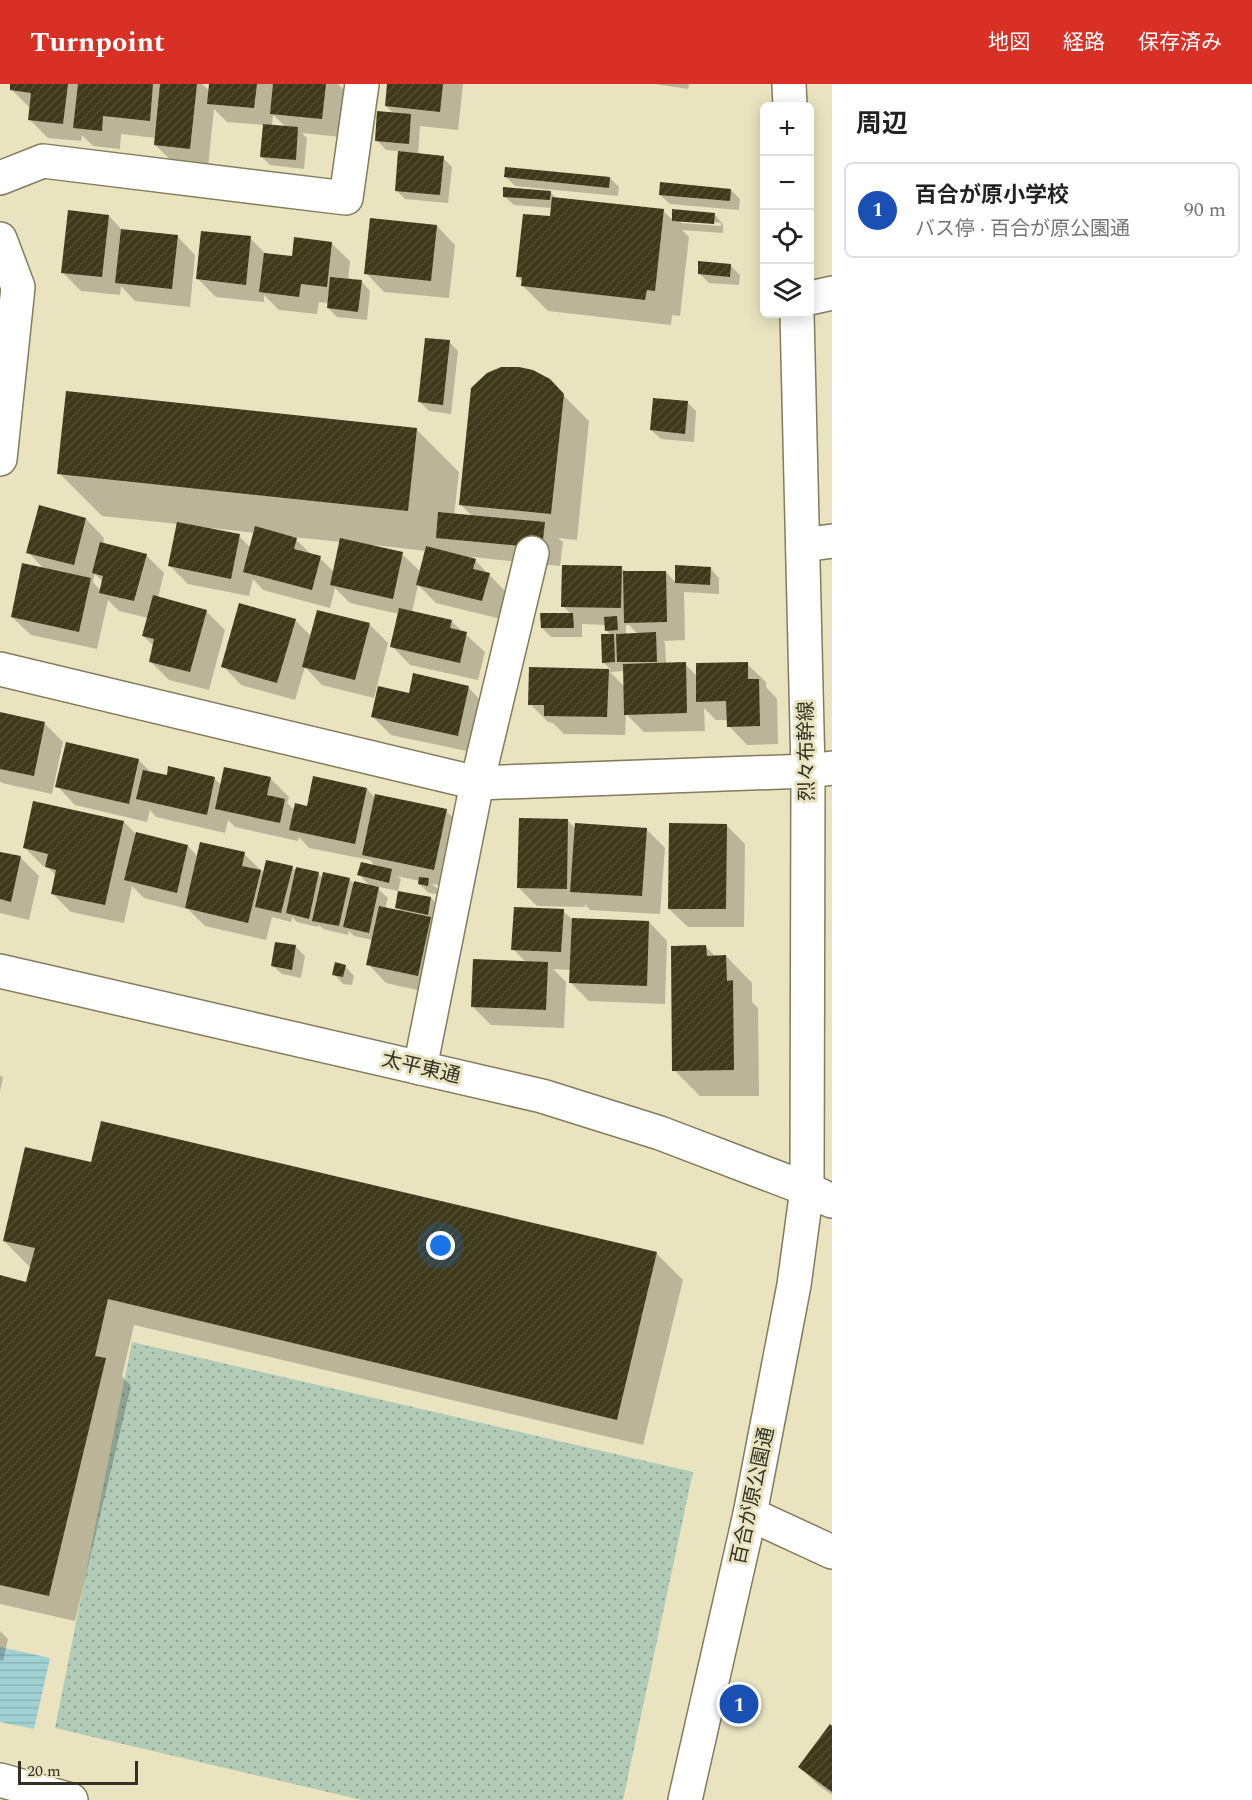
<!DOCTYPE html>
<html lang="ja">
<meta charset="utf-8">
<style>
body{margin:0;font-family:Spectral,"Noto Sans JP",serif;background:#f2f2f2;color:#222}
.controls{position:absolute;right:18px;top:18px;display:grid;overflow:hidden;border-radius:9px;box-shadow:0 3px 15px #0003}
.controls button{width:54px;height:54px;display:grid;place-items:center;padding:0;border:0;border-bottom:2px solid #e0e0e0;background:#fff;color:#222;font:30px sans-serif}
.scale{position:absolute;left:18px;bottom:15px;width:120px;box-sizing:border-box;padding-left:6px;border:3px solid #333124;border-top:0;font-size:16px;line-height:21px;white-space:nowrap;color:#333124;-webkit-text-stroke:4px #e9e3c0;paint-order:stroke}
.you{position:absolute;left:441px;top:1162px;width:21px;height:21px;margin:-15px;border:4px solid #fff;border-radius:50%;background:#1a73e8;box-shadow:0 0 0 9px #1a73e833}
.badge{display:grid;place-items:center;width:39px;height:39px;border-radius:50%;background:#d93025;color:#fff;font-size:20px;font-weight:700}
.pin{position:absolute;translate:-50% -50%;border:3px solid #fff;box-shadow:0 2px 6px #0006}
.list{margin:0;padding:0;list-style:none}
h2{display:flex;justify-content:space-between;align-items:center;height:78px;margin:0;padding:0 24px;font-size:26px}
h2 small{font-size:20px;font-weight:400;color:#767676}
.list li{display:grid;grid-template-columns:39px 1fr auto;gap:18px;align-items:center;box-sizing:border-box;height:96px;margin:0 12px 12px;padding:0 12px;border:2px solid #e0e0e0;border-radius:9px}
.list b{display:block;font-size:22px;white-space:nowrap}
.list p{margin:0;font-size:20px;white-space:nowrap;color:#767676}
.list em{font-size:20px;font-style:normal;color:#767676}
.icon{flex:none;width:33px;height:33px;fill:none;stroke:currentColor;stroke-width:2;stroke-linecap:round;stroke-linejoin:round}
.map{position:relative;flex:none;width:832px;height:1716px;overflow:hidden}
header{display:flex;align-items:center;gap:36px;box-sizing:border-box;height:84px;padding:0 30px;background:#d93025;color:#fff}
header strong{font-size:28px}
nav{display:flex;gap:33px;margin-inline-start:auto;font-size:21px}
main{display:flex}
aside{flex:1;background:#fff}
.map>svg:first-child{display:block}
.park{fill:url(#park-dots)}
.water{fill:url(#water-rules)}
.shadow{fill:#0003;fill-rule:evenodd}
.building{fill:url(#building-hatch)}
.lines{fill:none;stroke-linecap:round;stroke-linejoin:round}
.street-casing{stroke:#837c5d;stroke-width:36}
.secondary-casing{stroke:#837c5d;stroke-width:36}
.street{stroke:#fff;stroke-width:33}
.secondary{stroke:#fff;stroke-width:33}
.labels{text-anchor:middle;dominant-baseline:central;stroke-width:6;stroke-linejoin:round;paint-order:stroke}
.street-label{font-size:20px;fill:#333124;stroke:#e9e3c0}
</style>
<header>
<strong>Turnpoint</strong>
<nav><a>地図</a><a>経路</a><a>保存済み</a></nav>
</header>
<main>
<div class="map">
<svg width="832" height="1716" viewBox="0 0 832 1716">
<defs>
<pattern id="park-dots" width="8" height="8" patternUnits="userSpaceOnUse" patternTransform="scale(1.5)"><rect width="8" height="8" fill="#b1cbb7"/><path d="M2 2h.1M6 6h.1" fill="none" stroke="#91a595" stroke-width="1.8" stroke-linecap="round"/></pattern>
<pattern id="water-rules" width="6" height="5" patternUnits="userSpaceOnUse" patternTransform="scale(1.5)"><rect width="6" height="5" fill="#a1d1d3"/><path d="M0 2.5h6" fill="none" stroke="#8bb4b5"/></pattern>
<pattern id="building-hatch" width="6" height="6" patternUnits="userSpaceOnUse" patternTransform="scale(1.5)"><rect width="6" height="6" fill="#3f391c"/><path d="M-1 1l2-2M0 6l6-6M5 7l2-2" fill="none" stroke="#534d34"/></pattern>
</defs>
<rect width="100%" height="100%" fill="#e9e3c0"/>
<path class="park" d="M132,1258L693,1388L623,1716H362L55,1644Z"/>
<path class="water" d="M0,1563L50,1574L34,1645L0,1638Z"/>
<path class="shadow" d="M12,0H202L210,7V0H338L345,7L340,53L302,49L307,54L304,85L270,81L261,72L264,41L227,38L214,25L208,83L174,79L155,61L156,54L121,50L120,65L93,62L82,51L81,57L48,54L29,35L30,24L11,5ZM273,31L286,43L272,42Z
M389,0H463L458,46L420,42L418,71L443,74L452,83L448,119L405,115L396,106L399,67L386,66L377,56L394,30L386,22Z
M655,0H689L688,5Z
M506,93L610,94L619,103L618,112L515,102Z
M731,106L740,115L739,126L670,120L660,111Z
M551,109L556,114L663,127L673,136L714,130L723,140V149L682,146L689,153L680,232L672,231L671,241L548,227L522,201L523,198L518,193L551,134L552,124L514,121L504,112ZM681,136L721,139V142L681,139Z
M109,132L123,147L177,152L195,171L190,223L135,217L121,202L120,211L81,207L62,188Z
M437,142L455,161L449,214L384,208L366,189Z
M250,154L267,171L293,174L331,159L350,177L348,196L361,197L370,207L367,236L337,233L328,224L329,219L319,218L317,230L279,226L264,211V218L216,213L198,195Z
M731,182L740,191L739,201L709,199L699,189Z
M449,258L458,267L451,330L429,327L419,317Z
M549,297L589,337L577,456L558,454L563,458L560,482L472,473L507,509L501,535L436,519L418,501L412,528L451,537L485,568L478,596L410,581L392,562L399,530L350,519L335,504L330,524L263,506L253,495L249,512L188,500L170,482L178,440L102,432L59,389L416,345L459,388L454,432L473,433L460,420ZM212,444L255,449L251,464L239,452L212,446ZM293,453L341,458L334,488L320,474L312,471ZM374,461L426,467L421,488L402,470L374,463Z
M687,318L696,327L694,358L661,355L651,346Z
M86,435L104,454L103,460L146,471L164,489L158,514L206,527L225,546L209,606L169,596L150,577L154,562L143,552L148,534L119,527L108,516L97,565L31,551L12,533L45,486L28,468ZM95,490L103,498L101,507L93,498Z
M677,483L710,484L719,494V510L684,508L685,556L663,557L665,559L666,580H685L697,592L747,580L766,598V603L777,615L778,660L747,661L729,642V636H716L704,624L705,647L644,648L626,630L625,651L564,650L553,639L548,638L530,620L531,584L611,586L603,578L611,551L606,546V541L582,540V553H551L542,544L572,531L563,522L621,484L627,489L666,488L676,499ZM626,541H629L638,550L626,551ZM625,587V603L610,588Z
M295,536L312,553L369,540L388,559L374,614L322,601L305,583L295,616L241,601L223,582Z
M468,603L486,622L476,669L391,651L373,633L410,610Z
M0,629L44,639L63,658L52,710L2,699L0,697Z
M139,676L152,690L168,693L170,684L215,695L221,701L270,694L289,713L287,719L295,727L367,705L376,715L446,727L465,745L452,804L432,800L438,805L437,810L429,809L419,800L420,797L397,792L401,795L398,807L375,802L388,814L385,825L401,828L397,823L431,814L440,823L436,910L386,899L368,880L373,856L354,852L349,847L348,851L323,845L319,841L318,843L297,838L292,833L291,838L272,833L266,856L205,842L188,825L144,814L132,802L124,839L71,828L53,810L56,792L48,783L43,782L25,764L124,738L136,750L188,762L198,773L244,770L265,790L292,783L297,788L319,790L323,794L349,795L355,801L371,803L359,791L376,783L370,776L309,764L299,753L298,757L235,743L228,736L225,749L156,733L150,726L147,738L75,721L57,702Z
M568,737L576,745H646L665,764L660,830L590,826L585,820V823L537,822L518,803Z
M726,741L745,760L744,843H688L669,825Z
M0,769L21,774L39,792L29,836L0,829Z
M563,827L572,835L649,838L667,857L665,920L589,917L571,899V886L553,885L566,898L564,944L491,941L472,922L526,878L513,865Z
M295,862L305,872L301,894L282,890L272,881Z
M706,863L716,873L726,872L752,899V918L758,924L759,1012H700L674,986Z
M345,882L354,892L352,901L343,900L334,890Z
M0,991L3,994L0,1007Z
M102,1038L657,1170L683,1196L643,1361L134,1241L122,1292L131,1302L75,1537L0,1520V1193L27,1199L30,1183L4,1157L92,1080Z
M0,1547L8,1555L3,1577L0,1576Z
M832,1644V1711L818,1701L800,1683Z"/>
<path class="building" d="M10,0H68L63,40L28,36L31,9L10,6Z
M78,0H153L150,37L103,32L102,47L73,44Z
M160,0H197L190,65L154,61Z
M209,0H257L254,24L207,20Z
M273,0H326L322,35L270,30Z
M387,0H443L440,28L385,22Z
M377,27L411,30L409,60L375,57Z
M263,40L298,43L296,76L260,73Z
M398,67L444,72L440,111L395,107Z
M505,83L610,93L609,104L504,93Z
M660,98L731,105L730,117L659,111Z
M503,103L551,107L550,116L503,113Z
M552,113L664,125L655,207L647,206L645,216L521,202L522,193H516L523,130L550,132Z
M672,125L715,129L714,140L672,137Z
M68,126L109,131L102,193L61,189Z
M370,134L437,141L431,197L364,190Z
M121,145L178,151L172,205L115,199Z
M201,147L251,152L246,201L196,195Z
M294,153L332,158L327,203L301,200L299,213L259,208L264,169L292,172Z
M698,177L731,180L730,193L698,190Z
M330,193L362,196L358,228L327,224Z
M425,254L450,256L443,321L418,318Z
M501,283H519L533,286L550,295L564,310L551,430L459,421L471,304L487,289Z
M66,307L417,344L408,427L57,390Z
M653,314L688,317L685,350L650,346Z
M39,421L86,434L74,481L26,469Z
M438,428L545,438L542,464L436,454Z
M177,438L240,450L231,495L168,482Z
M255,442L297,454L294,465L321,472L312,506L243,488Z
M340,454L403,468L393,515L330,501Z
M100,458L147,470L134,517L99,509L103,492L92,489Z
M426,462L476,475L473,485L490,489L482,517L416,501Z
M22,479L91,494L79,548L11,533Z
M562,481L622,482L621,524L561,523Z
M675,481L711,483L710,501L675,499Z
M623,487H666L667,538L624,539Z
M153,511L207,526L190,588L149,578L154,555L142,552Z
M239,519L296,535L277,599L221,583Z
M399,524L452,536L450,544L467,548L460,579L390,563Z
M317,526L370,539L355,596L302,583Z
M540,529H573L574,544H541Z
M617,532L618,546L605,547L604,533Z
M656,548L657,578H617L616,550Z
M601,550H614L615,578L602,579Z
M686,578L687,629L624,631L623,580Z
M748,578V595H759L760,642L727,643L726,617L696,618V579Z
M529,583L609,585L607,633L544,632V621H528Z
M413,589L469,602L458,652L371,633L378,602L409,609Z
M0,628L45,638L34,692L0,685Z
M66,658L139,675L129,720L55,703Z
M168,682L215,693L207,731L136,715L143,686L167,691Z
M224,683L271,693L267,711L285,715L280,739L215,725Z
M313,692L367,704L355,760L289,746L295,719L307,722Z
M375,710L447,725L434,786L362,771Z
M33,717L124,737L105,821L51,810L56,786L45,783L48,770L23,764Z
M519,734L568,735L567,805L517,804Z
M575,739L647,744L642,812L570,808Z
M669,739L727,740L726,825H668Z
M136,748L188,761L177,809L124,796Z
M200,758L245,768L242,782L261,786L248,839L185,824Z
M0,768L21,772L11,818L0,815Z
M266,776L293,782L281,829L255,823Z
M361,778L392,785L389,799L357,791Z
M296,783L319,788L309,835L286,829Z
M323,788L350,794L339,842L312,837Z
M419,793L429,794L428,802L418,800Z
M354,797L379,803L369,849L343,843Z
M398,807L431,813L428,831L395,824Z
M379,822L431,833L418,892L366,881Z
M514,823L564,825L561,868L511,866Z
M572,834L649,837L647,902L569,899Z
M275,858L296,861L292,886L271,882Z
M706,861L707,872L726,871L727,897L733,896L734,986L672,987L671,862Z
M473,875L548,878L546,926L471,923Z
M335,878L346,881L343,893L332,891Z
M101,1037L657,1168L617,1336L108,1215L95,1272L106,1274L49,1512L0,1501V1191L26,1198L35,1164L3,1157L25,1063L91,1078Z
M830,1640L832,1642V1708L798,1683Z"/>
<g class="lines">
<g class="street-casing">
<path id="street" d="M0,94L43,77L346,114L362,0
M0,155L18,203L0,375
M810,214L832,209
M803,461L832,457
M0,585L477,699L808,687L832,684
M420,984L477,699L532,469
M750,1430L832,1468
M0,1696L71,1716"/>
</g>
<g class="secondary-casing">
<path id="secondary" d="M789,0L790,22
M0,887L542,1012L660,1049L807,1105L832,1117
M685,1716L750,1430L794,1201L807,1105L808,687L797,230"/>
</g>
<use href="#street" class="street"/>
<use href="#secondary" class="secondary"/>
</g>
<g class="labels">
<g class="street-label">
<text transform="translate(807 667) rotate(-91)">烈々布幹線</text>
<text transform="translate(421 984) rotate(13)">太平東通</text>
<text transform="translate(753 1412) rotate(-78)">百合が原公園通</text>
</g>
</g>
</svg>
<div class="controls">
<button>+</button>
<button>−</button>
<button><svg class="icon" aria-label="locate" viewBox="0 0 24 24"><circle cx="12" cy="12" r="6"/><path d="M12 2v4M12 18v4M2 12h4M18 12h4"/></svg></button>
<button><svg class="icon" aria-label="layers" viewBox="0 0 24 24"><path d="M12 4l9 5-9 5-9-5zM3 14l9 5 9-5"/></svg></button>
</div>
<div class="scale">20 m</div>
<div class="you"></div>
<div class="pin badge" style="left:739px;top:1620px;background:#1a4fb4">1</div>
</div>
<aside>
<h2>周辺<small></small></h2>
<ul class="list">
<li><span class="badge" style="background:#1a4fb4">1</span><div><b>百合が原小学校</b><p>バス停 · 百合が原公園通</p></div><em>90 m</em></li>
</ul>
</aside>
</main>
